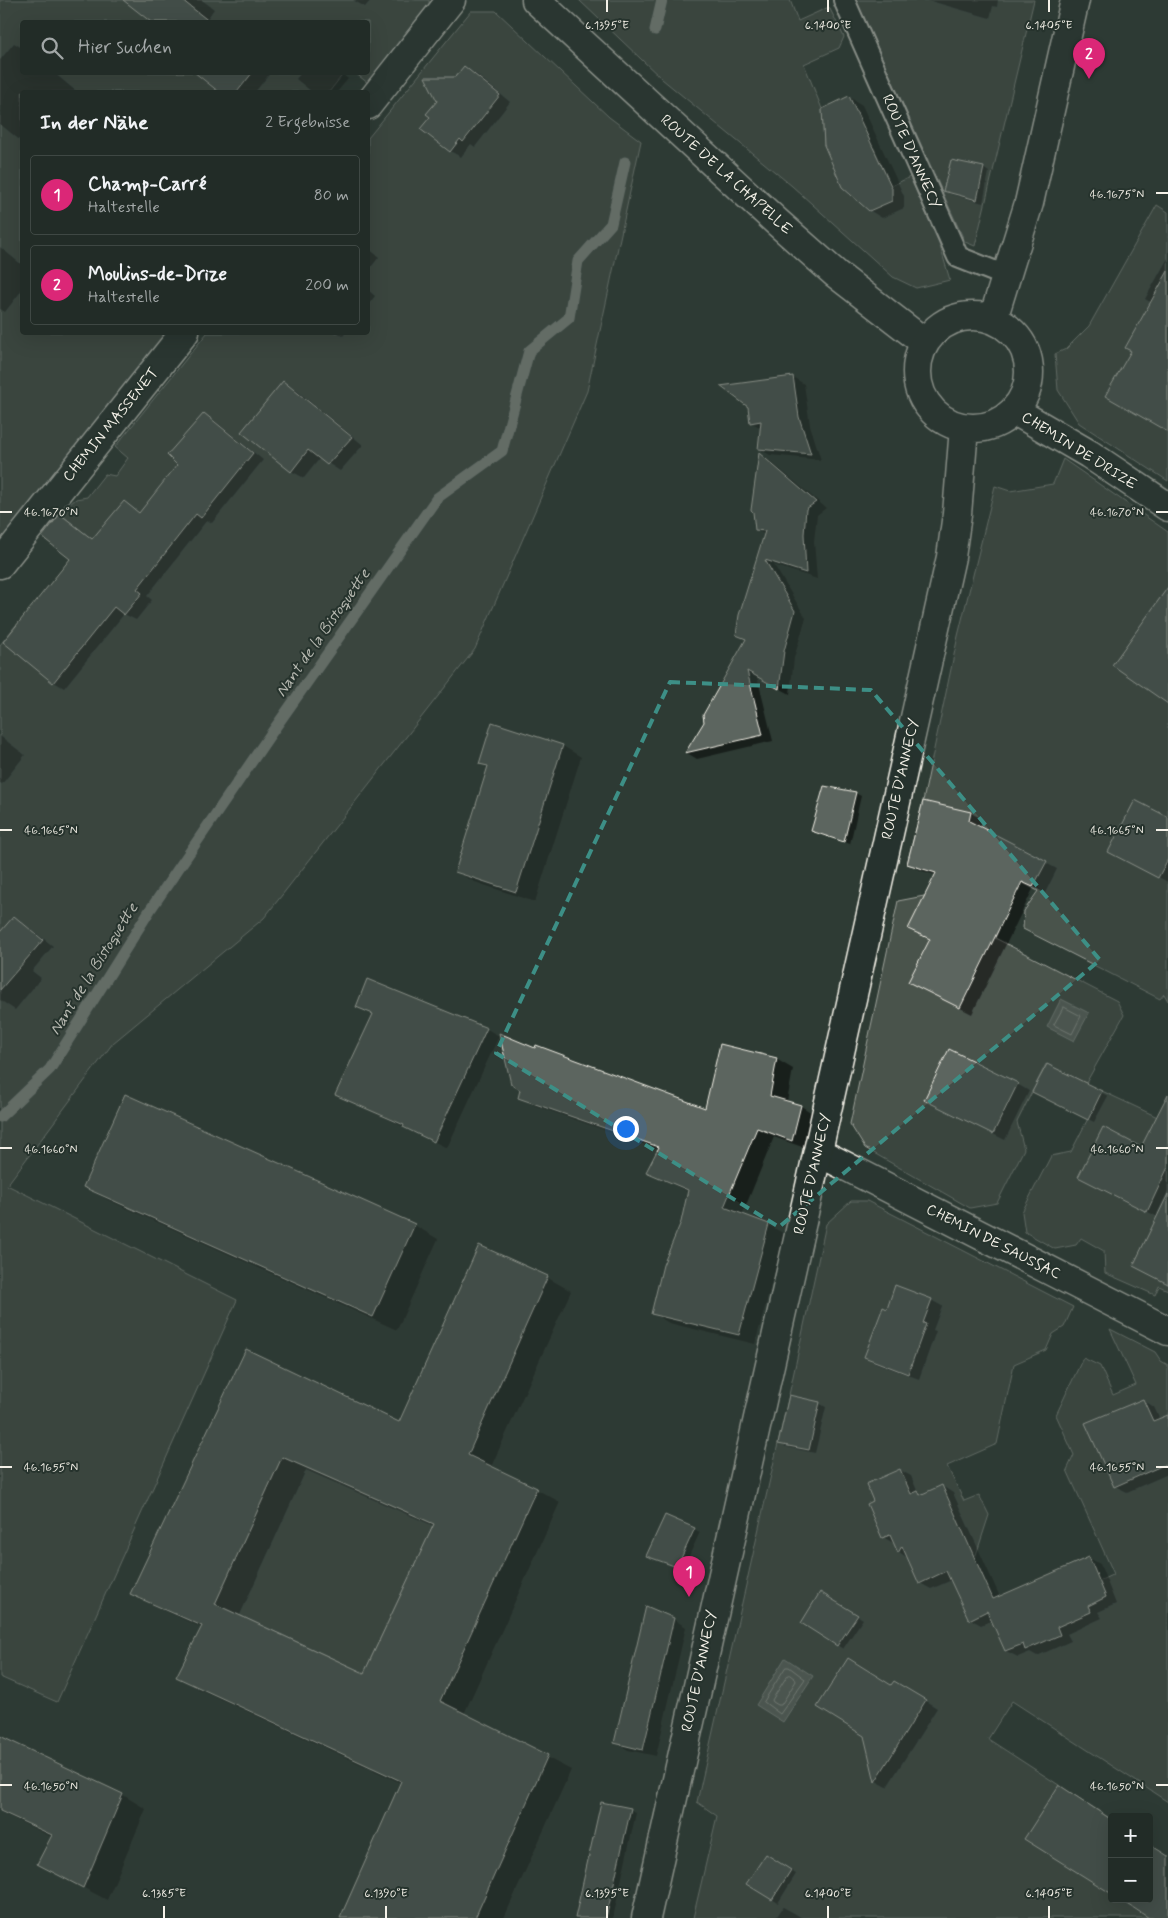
<!DOCTYPE html>
<html lang="de">
<meta charset="utf-8">
<style>
body{margin:0;font-family:Mynerve,sans-serif;background:#2a342f;color:#f1f3f6}
.controls{position:absolute;right:15px;bottom:15px;display:grid;overflow:hidden;border-radius:5px;box-shadow:0 5px 20px #0002}
.controls button{width:45px;height:45px;display:grid;place-items:center;padding:0;border:0;border-bottom:1px solid #3f4844;background:#222c27;color:#f1f3f6;font:25px sans-serif}
.you{position:absolute;left:625px;top:1128px;width:18px;height:18px;margin:-12px;border:4px solid #fff;border-radius:50%;background:#1a73e8;box-shadow:0 0 0 8px #1a73e833}
.badge{display:grid;place-items:center;width:32px;height:32px;border-radius:50%;background:#db2777;color:#fff;font-size:16px;font-weight:700}
.pin{position:absolute;translate:-50% -41px;filter:drop-shadow(0 1px 2px #0008)}
.pin::after{content:'';position:absolute;top:26px;width:18px;height:15px;background:inherit;clip-path:polygon(0 0,100% 0,50% 100%)}
.list{margin:0;padding:0;list-style:none}
h2{display:flex;justify-content:space-between;align-items:center;height:65px;margin:0;padding:0 20px;font-size:21px}
h2 small{font-size:16px;font-weight:400;color:#a2a7a7}
.list li{display:grid;grid-template-columns:32px 1fr auto;gap:15px;align-items:center;box-sizing:border-box;height:80px;margin:0 10px 10px;padding:0 10px;border:1px solid #3f4844;border-radius:5px}
.list b{display:block;font-size:19px;white-space:nowrap}
.list p{margin:0;font-size:16px;white-space:nowrap;color:#a2a7a7}
.list em{font-size:16px;font-style:normal;color:#a2a7a7}
.icon{flex:none;width:28px;height:28px;fill:none;stroke:currentColor;stroke-width:2;stroke-linecap:round;stroke-linejoin:round}
.map{position:relative;flex:none;width:1168px;height:1918px;overflow:hidden}
.search{position:absolute;background:#222c27;box-shadow:0 5px 20px #0002;left:20px;top:20px;width:350px;height:55px;display:flex;align-items:center;gap:12px;box-sizing:border-box;padding:0 18px;border-radius:5px;color:#a2a7a7;font-size:19px}
.panel{position:absolute;background:#222c27;box-shadow:0 5px 20px #0002;left:20px;top:90px;width:350px;height:245px;border-radius:5px}
.map>svg:first-child{display:block}
.green{fill:#48524c;stroke:#9ea29a}
.water{fill:#6f7770;stroke:#a4a8a0}
.shadow{fill:#0007;fill-rule:evenodd}
.lines{fill:none;stroke-linecap:round;stroke-linejoin:round}
.shore{stroke:#bfc0b8;stroke-width:1}
.stream{stroke:#a4a8a0;stroke-width:11}
.building{fill:#5c655e;stroke:#f4f1e8;fill-rule:evenodd}
.service-casing{stroke:#f4f1e8;stroke-width:24}
.minor-casing{stroke:#f4f1e8;stroke-width:31}
.tertiary-casing{stroke:#f4f1e8;stroke-width:31}
.secondary-casing{stroke:#f4f1e8;stroke-width:31}
.service{stroke:#26332d;stroke-width:20}
.minor{stroke:#26332d;stroke-width:28}
.tertiary{stroke:#26332d;stroke-width:28}
.secondary{stroke:#26332d;stroke-width:28}
.marked{fill:none;stroke:#3d8f86;stroke-width:4;stroke-dasharray:10 6;stroke-linejoin:round}
.ticks{fill:none;stroke:#f4f1e8;stroke-width:2}
.labels{text-anchor:middle;dominant-baseline:central;stroke-width:4;stroke-linejoin:round;paint-order:stroke}
.street-label{font-size:15px;fill:#f4f1e8;stroke:#26332d}
.water-label{font-size:16px;font-style:italic;fill:#b8bab2;stroke:#26332d}
.ticks-label{font-size:12px;text-anchor:middle;fill:#f4f1e8;stroke:#26332d;stroke-width:4;stroke-linejoin:round;paint-order:stroke}
</style>
<div class="map">
<svg width="1168" height="1918" viewBox="0 0 1168 1918">
<rect width="100%" height="100%" fill="#2e3b34"/>
<filter id="ink" filterUnits="userSpaceOnUse"><feTurbulence type="fractalNoise" baseFrequency=".02" numOctaves="2"/><feDisplacementMap in="SourceGraphic" scale="10" xChannelSelector="R" yChannelSelector="G"/><feConvolveMatrix kernelMatrix="1 2 1 2 8 2 1 2 1" color-interpolation-filters="sRGB"/></filter>
<g filter="url(#ink)">
<path class="green" d="M0,0H429L430,14L373,87L355,73L368,72V22H22V72L344,73L329,92H22V332L177,333L0,553Z
M579,0H790L798,21L829,7L844,37L839,48L804,64L822,109L824,145L834,166L874,148L891,186L910,177L939,243L950,280L916,288L893,277L792,186L662,79Z
M856,0H1034L975,246L965,242Z
M471,11H496L609,117L641,141L587,391L475,649L264,918L113,1043L7,1185L237,1300L57,1702L0,1677V645L16,625L27,633L43,612L84,644L139,576L59,513L76,499L87,497L105,474L115,476L128,458L115,447L207,333L368,332V138Z
M1157,205L1168,212V481L1079,423L1058,390L1055,354L1066,349L1089,326Z
M1063,459L1168,532V1001L1164,994L1160,999L1023,929L1024,911L1038,891L996,868L954,878L907,864L923,801L958,636L995,486L1010,491L1053,484Z
M924,896L998,931L995,938L1117,1001L1124,1015L1086,1083L1046,1064L1017,1122L1024,1149L997,1203L970,1208L865,1148L850,1124L898,901Z
M1102,1091L1168,1122V1290L1159,1286L1155,1295L1105,1273L1104,1251L1081,1238L1076,1245L1055,1249L1025,1232L1022,1212L1051,1156L1071,1152Z
M851,1201H867L1073,1307L1064,1327L1053,1334L1046,1350L1014,1364L997,1444L947,1466L964,1501L979,1495L989,1515L975,1558L997,1613L1057,1627L1091,1612L1088,1606L1106,1597L1099,1581L1114,1574L1067,1470L1074,1455L1056,1415L1083,1358L1100,1366L1113,1395L1136,1385L1110,1329L1155,1352L1161,1361L1168,1365V1802L1012,1701L988,1739L1108,1817L1104,1823L1112,1828V1899H1149L1168,1918H693L717,1816L697,1802L789,1395L826,1224Z
M282,1457L434,1524L364,1673L215,1604Z"/>
<path class="water" d="M1061,999L1089,1013L1074,1041L1047,1027Z
M785,1658L813,1676L783,1722L756,1705Z"/>
<path class="shadow" d="M125,0H202L214,9L207,19L212,22H153Z
M353,0H371L365,7Z
M927,0H998L997,7L993,6L990,18Z
M14,43L22,48V72H53L77,92H22V142L0,124V60Z
M465,68L476,74L510,102L475,147L471,144L461,157L450,151L432,117Z
M196,72H271L255,92H221Z
M302,72H340L348,79L337,92H312L296,79Z
M849,97L862,105L904,196V208L882,218L869,210Z
M983,168L989,172L983,203L950,194L944,191Z
M0,247L22,265V290L5,312L0,309Z
M368,248L379,257L368,271Z
M1168,258V431L1133,351L1152,303L1145,299Z
M368,290L375,296L368,305Z
M337,332H346L343,336Z
M793,377L804,384L810,425L821,460L770,455L759,449L761,428L751,422Z
M283,383L296,390L363,445L340,471L320,458L304,478L291,471Z
M204,414L215,421L263,460L212,523L207,520L147,596L152,600L136,620L124,614L64,688L54,682L71,559L60,516L93,540L124,503L140,513L179,464Z
M760,455L770,461L826,508L817,515L814,541L817,579L774,565L806,618L794,658L790,694L757,676L773,741L697,759L687,753L705,722L747,640L737,635L765,535L756,529Z
M493,723L563,746L581,757L535,902L475,882L456,872L489,768L480,763Z
M0,736L25,755L2,784L0,783Z
M855,793L861,796L850,844L813,831Z
M924,802L971,813L982,819L980,828L1057,869L1045,893L1034,887L972,1014L921,988L931,939L921,935L936,875L920,870L908,864Z
M1168,818V882L1123,859Z
M14,918L24,924L53,946L32,971L41,978L15,1010L0,1000V934Z
M368,981L487,1029L499,1036L447,1148L337,1094L374,1015L358,1007Z
M536,1049L706,1109L776,1059L793,1069L787,1102L801,1106L817,1116L808,1149L774,1137L742,1215L768,1225L785,1234L755,1344L669,1323L652,1313L682,1223L689,1192L647,1172L659,1149L536,1106L519,1097Z
M1047,1065L1108,1096L1094,1122L1040,1095Z
M1017,1084L1029,1091L1005,1140L937,1106Z
M1168,1097V1191L1157,1214L1165,1218L1168,1229V1281L1158,1217L1088,1182L1142,1148Z
M84,1187L414,1225L438,1239L397,1330L108,1200Z
M480,1247L548,1278L571,1291L491,1467L536,1489L560,1502L464,1714L571,1770L504,1918H341L401,1783L201,1690L177,1677L202,1628L155,1606L132,1593L246,1351L399,1424ZM306,1470L434,1526L365,1675L239,1617Z
M931,1300L942,1306L933,1330L936,1331L919,1379L876,1363L865,1357L888,1311Z
M1143,1400L1154,1407L1160,1420L1168,1416V1474L1127,1492L1115,1486Z
M820,1404L826,1407L815,1453L786,1447L780,1443Z
M900,1470L911,1476L918,1493L922,1495L942,1486L953,1493L1000,1597L1089,1558L1100,1564L1116,1604L1098,1612L1102,1618L1067,1634L1071,1641L1037,1656L1030,1652L1018,1657L1006,1651L993,1620L981,1625L970,1619L952,1580L931,1589L920,1583L909,1559L899,1552L895,1544L883,1537L875,1501Z
M694,1529L700,1532L683,1569L647,1556Z
M821,1593L863,1619L843,1649L802,1622Z
M673,1619L686,1627L656,1756L628,1750L615,1742Z
M906,1689L937,1708L887,1787L876,1781L865,1735Z
M0,1737L123,1795L146,1809L107,1900L38,1864L52,1837L0,1812Z
M630,1809L636,1813L613,1918H577Z
M772,1859L796,1874L778,1903L748,1883Z
M783,1907L794,1913L802,1918H776Z"/>
<g class="lines">
<path class="shore" d="M1064,1007L1081,1016L1072,1034L1054,1025Z
M786,1667H789L805,1679L780,1714L764,1702Z
M790,1675L795,1679L796,1681L781,1705H778L773,1702L772,1700L787,1676Z"/>
<path class="stream" d="M655,30L662,0
M0,1117L50,1069L150,910L270,735L437,498L502,451L529,351L569,318L578,261L611,224L625,162"/>
</g>
<path class="building" d="M123,0H182L210,22H151Z
M464,66L500,95L463,142L460,139L450,152L420,129L430,117L426,114L437,101L425,77H455Z
M194,72H253L237,92H219Z
M849,96L892,188V201L869,211L842,187L824,145L822,109Z
M951,160L984,167L977,200L943,191Z
M1168,271V432L1105,396L1131,351L1125,348Z
M793,376L799,417L811,454L758,449L761,421L750,423L748,407L720,386Z
M283,381L352,437L327,465L308,450L291,472L241,432Z
M204,413L253,453L201,518L196,514L137,589L142,593L124,615L114,607L53,683L3,642L70,559L42,537L60,514L92,539L124,501L139,513L177,465L167,455Z
M759,453L816,502L806,509L804,534L806,573L765,560L795,611L784,651L779,689L747,671L763,735L685,753L704,722L703,715L746,639L736,635L739,615L765,531L755,530L753,512L751,510Z
M1168,587V704L1112,665Z
M492,722L563,745L516,892L455,872L488,766L479,764Z
M824,786L856,792L844,842L811,831Z
M1135,800L1168,817V859L1158,878L1108,852Z
M923,801L971,812L969,821L1047,861L1033,887L1022,882L960,1008L908,982L930,939L908,929L936,873L907,864Z
M14,916L43,940L0,990V932Z
M367,979L487,1028L434,1142L403,1127L404,1125L335,1095L373,1014L356,1007Z
M499,1033L535,1048L536,1045L705,1108L720,1044L777,1058L770,1096L801,1105L792,1141L757,1128L724,1207L769,1224L739,1335L651,1314L663,1265L681,1222L688,1190L646,1172L659,1147L518,1098L520,1090L511,1084Z
M949,1049L1018,1083L993,1134L924,1100Z
M1047,1064L1102,1091L1088,1120L1032,1092Z
M125,1094L415,1224L373,1317L83,1187Z
M1168,1094V1167L1147,1212L1078,1177L1103,1127L1141,1147Z
M1168,1194V1284L1133,1266Z
M479,1245L548,1276L468,1455L537,1488L440,1701L548,1755L475,1918H340L401,1781L176,1677L202,1626L130,1594L246,1349L399,1422ZM282,1457L434,1524L364,1673L215,1604Z
M895,1285L932,1299L923,1323L926,1324L908,1374L864,1357L883,1307L887,1309Z
M789,1395L820,1402L809,1450L778,1444Z
M1143,1399L1153,1421L1168,1415V1463L1114,1487L1085,1423Z
M900,1469L911,1494L918,1491L920,1495L942,1485L993,1599L1089,1557L1106,1597L1088,1606L1091,1612L1057,1627L1060,1635L1025,1650L1023,1644L1005,1651L987,1611L969,1620L946,1571L919,1584L902,1546L898,1553L890,1535L882,1538L867,1504L873,1501L866,1484Z
M665,1515L695,1528L677,1567L646,1556Z
M820,1592L858,1615L837,1646L801,1623Z
M646,1606L674,1618L643,1750L614,1743Z
M848,1658L891,1685L894,1681L926,1700L875,1782L864,1736L817,1707Z
M0,1736L123,1794L83,1888L37,1864L52,1835L0,1811Z
M1059,1785L1112,1820V1894L1024,1839Z
M601,1802L631,1808L606,1918H575Z
M1149,1844L1168,1856V1918H1149L1120,1899H1149Z
M766,1854L791,1870L772,1900L746,1884Z"/>
<g class="lines">
<g class="service-casing">
<path id="service" d="M844,0L958,257L1006,276"/>
</g>
<g class="minor-casing">
<path id="minor" d="M368,105L451,0
M1015,411L1089,454L1168,507
M0,564L185,332
M818,1152L1168,1331"/>
</g>
<g class="tertiary-casing">
<path id="tertiary" d="M536,0L777,222L836,274L924,342"/>
</g>
<g class="secondary-casing">
<path id="secondary" d="M917 372a56 56 0 1 1 112 0a56 56 0 1 1-112 0Z
M993,319L1029,203L1075,0
M646,1918L951,557L957,514L964,428"/>
</g>
<use href="#service" class="service"/>
<use href="#minor" class="minor"/>
<use href="#tertiary" class="tertiary"/>
<use href="#secondary" class="secondary"/>
</g>
</g>
<path d="M0 0H1168V1918H0ZM670,682L871,690L1100,960L779,1227L496,1053Z" fill="#2e3b34" fill-opacity=".55" fill-rule="evenodd"/>
<path class="marked" d="M670,682L871,690L1100,960L779,1227L496,1053Z"/>
<path class="ticks" d="M607,0V12M828,0V12M1049,0V12M1156,193H1168M0,512H12M1156,512H1168M0,830H12M1156,830H1168M0,1148H12M1156,1148H1168M0,1467H12M1156,1467H1168M0,1785H12M1156,1785H1168M164,1906V1918M386,1906V1918M607,1906V1918M828,1906V1918M1049,1906V1918"/>
<g class="labels">
<g class="street-label">
<text transform="translate(911 152) rotate(66)">ROUTE D'ANNECY</text>
<text transform="translate(726 175) rotate(42)">ROUTE DE LA CHAPELLE</text>
<text transform="translate(111 425) rotate(-51)">CHEMIN MASSENET</text>
<text transform="translate(1079 451) rotate(32)">CHEMIN DE DRIZE</text>
<text transform="translate(901 779) rotate(-77)">ROUTE D'ANNECY</text>
<text transform="translate(813 1174) rotate(-77)">ROUTE D'ANNECY</text>
<text transform="translate(993 1242) rotate(27)">CHEMIN DE SAUSSAC</text>
<text transform="translate(700 1671) rotate(-78)">ROUTE D'ANNECY</text>
</g>
<g class="water-label">
<text transform="translate(323 633) rotate(-55)">Nant de la Bistoquette</text>
<text transform="translate(94 969) rotate(-58)">Nant de la Bistoquette</text>
</g>
</g>
<g class="ticks-label">
<text x="607" y="29">6.1395°E</text>
<text x="828" y="29">6.1400°E</text>
<text x="1049" y="29">6.1405°E</text>
<text x="1117" y="198">46.1675°N</text>
<text x="51" y="516">46.1670°N</text>
<text x="1117" y="516">46.1670°N</text>
<text x="51" y="834">46.1665°N</text>
<text x="1117" y="834">46.1665°N</text>
<text x="51" y="1153">46.1660°N</text>
<text x="1117" y="1153">46.1660°N</text>
<text x="51" y="1471">46.1655°N</text>
<text x="1117" y="1471">46.1655°N</text>
<text x="51" y="1790">46.1650°N</text>
<text x="1117" y="1790">46.1650°N</text>
<text x="164" y="1897">6.1385°E</text>
<text x="386" y="1897">6.1390°E</text>
<text x="607" y="1897">6.1395°E</text>
<text x="828" y="1897">6.1400°E</text>
<text x="1049" y="1897">6.1405°E</text>
</g>
</svg>
<div class="controls">
<button>+</button>
<button>−</button>
</div>
<div class="you"></div>
<div class="pin badge" style="left:689px;top:1597px">1</div>
<div class="pin badge" style="left:1089px;top:79px">2</div>
<div class="search"><svg class="icon" aria-label="search" viewBox="0 0 24 24"><circle cx="10" cy="10" r="6"/><path d="M15 15l6 6"/></svg>Hier suchen</div>
<section class="panel">
<h2>In der Nähe<small>2 Ergebnisse</small></h2>
<ul class="list">
<li><span class="badge">1</span><div><b>Champ-Carré</b><p>Haltestelle</p></div><em>80 m</em></li>
<li><span class="badge">2</span><div><b>Moulins-de-Drize</b><p>Haltestelle</p></div><em>200 m</em></li>
</ul>
</section>
</div>
